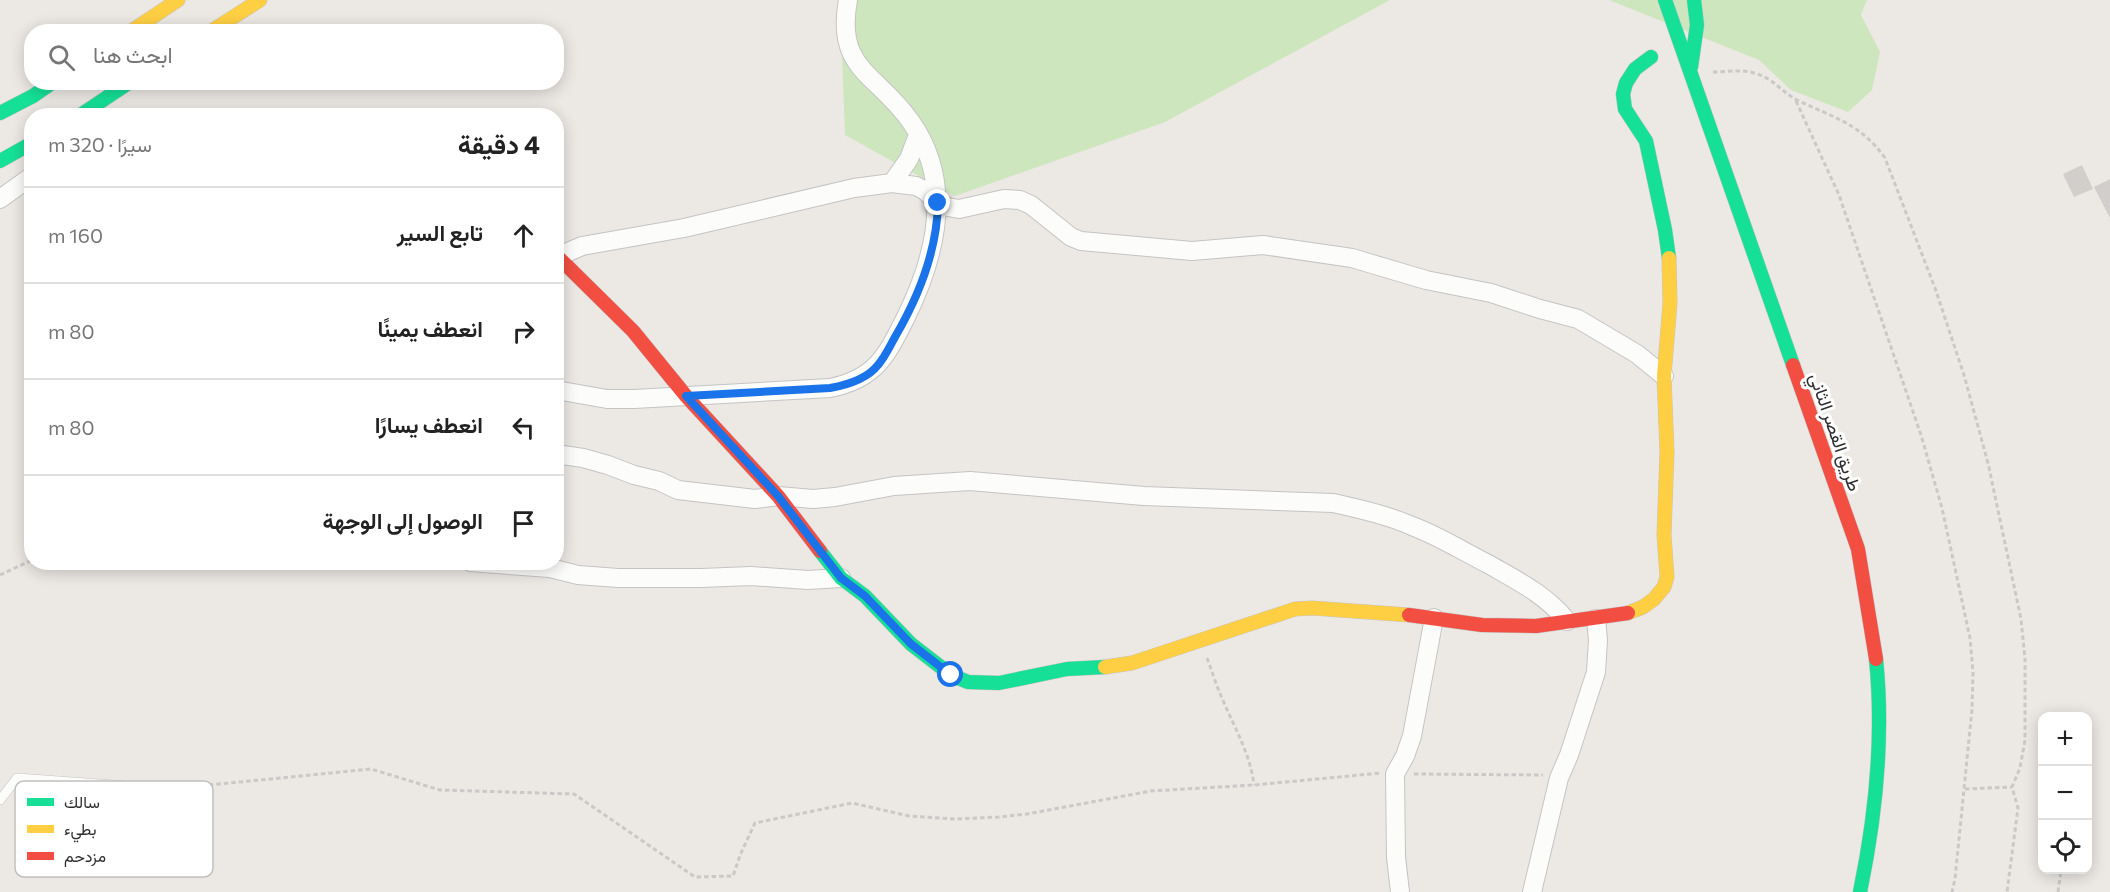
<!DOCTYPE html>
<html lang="ar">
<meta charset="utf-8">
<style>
body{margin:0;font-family:Commissioner,Vazirmatn,sans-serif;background:#f2f2f2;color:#222;direction:rtl}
.controls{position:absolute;right:18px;bottom:18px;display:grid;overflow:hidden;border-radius:12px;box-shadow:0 3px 15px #0003}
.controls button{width:54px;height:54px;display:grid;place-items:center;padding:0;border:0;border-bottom:2px solid #e0e0e0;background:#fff;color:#222;font:30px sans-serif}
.stop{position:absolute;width:18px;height:18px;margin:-14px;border:4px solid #1a73e8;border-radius:50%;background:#fff}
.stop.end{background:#1a73e8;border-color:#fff;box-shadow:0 2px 6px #0008}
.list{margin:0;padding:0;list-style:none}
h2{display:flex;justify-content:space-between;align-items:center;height:78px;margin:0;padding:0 24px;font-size:26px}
h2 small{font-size:20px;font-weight:400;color:#767676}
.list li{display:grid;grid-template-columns:39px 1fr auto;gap:18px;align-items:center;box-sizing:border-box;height:96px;padding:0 24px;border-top:2px solid #e0e0e0}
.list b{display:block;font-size:22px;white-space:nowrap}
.list em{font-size:20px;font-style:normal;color:#767676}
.icon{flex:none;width:33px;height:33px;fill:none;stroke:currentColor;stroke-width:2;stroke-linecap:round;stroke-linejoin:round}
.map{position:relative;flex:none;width:2110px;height:892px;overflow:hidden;direction:ltr}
.search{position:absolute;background:#fff;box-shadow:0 3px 15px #0003;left:24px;top:24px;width:540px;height:66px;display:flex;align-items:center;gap:15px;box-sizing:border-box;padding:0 21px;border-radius:24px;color:#767676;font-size:22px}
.panel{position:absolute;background:#fff;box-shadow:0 3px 15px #0003;left:24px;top:108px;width:540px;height:462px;border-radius:24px;direction:rtl}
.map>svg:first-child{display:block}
.green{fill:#cee6be}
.building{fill:#d1cecb}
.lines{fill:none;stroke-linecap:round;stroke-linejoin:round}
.lane-casing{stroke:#c5c4c5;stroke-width:10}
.street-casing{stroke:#c5c4c5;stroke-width:20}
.fast-casing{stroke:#c5c4c5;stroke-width:15}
.slow-casing{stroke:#c5c4c5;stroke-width:15}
.jam-casing{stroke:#c5c4c5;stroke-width:15}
.path{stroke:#c9c9c8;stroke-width:3;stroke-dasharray:4.5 3;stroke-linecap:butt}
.lane{stroke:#fcfcfb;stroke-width:9}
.street{stroke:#fcfcfb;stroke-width:18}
.fast{stroke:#16e098;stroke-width:14}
.slow{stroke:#ffcf43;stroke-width:14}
.jam{stroke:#f24e42;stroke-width:14}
.route{stroke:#1a73e8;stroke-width:8}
.labels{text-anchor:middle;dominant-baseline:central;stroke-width:6;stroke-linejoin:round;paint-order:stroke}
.street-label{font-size:18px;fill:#2e2e2e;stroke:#fff}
.key{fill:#fff;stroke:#c0c0c0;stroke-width:1.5}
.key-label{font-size:16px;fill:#2e2e2e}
</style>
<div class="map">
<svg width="2110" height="892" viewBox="0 0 2110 892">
<rect width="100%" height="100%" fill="#ece8e4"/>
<path class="green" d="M840,0H1390L1165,122L955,196L845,135Z
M1609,0H1867L1861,15L1880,52L1872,90L1848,112L1791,90L1759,60Z"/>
<path class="building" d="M2082,165L2093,189L2074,197L2063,174Z
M2110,179V218L2094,187Z"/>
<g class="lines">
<g class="lane-casing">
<path id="lane" d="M0,800L17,778L168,789"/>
</g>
<g class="street-casing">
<path id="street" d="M892,183L909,159L918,135
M0,199L32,176
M559,256L582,246L684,228L854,188L892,183L916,186L924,190L938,203L948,207L959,209L1004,199L1020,200L1031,205L1071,237L1081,241L1192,251L1263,245L1352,258L1426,280L1491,293L1540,309L1578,319L1637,354L1664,376
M556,390L607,399H634L830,388C875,379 886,357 906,317C936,256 954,183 911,122C877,73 835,70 848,0
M556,454L583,458L608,465L634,475L659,481L678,490L755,499L778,496L813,499L835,497L894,486L970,481L1144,496L1333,503C1359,509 1387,515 1412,526C1439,536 1464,552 1490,565C1518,581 1546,595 1567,621
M470,562L550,568L578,575L618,578H701L751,576L808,580L841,578
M1400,892L1396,857L1395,774L1405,756L1412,736L1434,618
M1532,892L1559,778L1569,755L1596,672L1598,640L1596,619"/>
</g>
<g class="fast-casing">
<path id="fast" d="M1665,0L1793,365
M1651,57L1635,69L1626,83L1623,94L1625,109L1646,141L1665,230L1669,258
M1691,67L1697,25L1694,0
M0,113L33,96L53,82
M79,116L130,82
M0,161L32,143
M820,551L841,578L865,596L911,644L951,675L968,682L999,683L1067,669L1105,667
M1860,892C1876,815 1884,737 1876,659"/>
</g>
<g class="slow-casing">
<path id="slow" d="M130,32L178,0
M210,32L260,0
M1628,613L1643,607L1654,599L1664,587L1667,577L1664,535L1667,452L1664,376L1670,303L1669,258
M1105,667L1132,663L1295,609L1312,608L1409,615"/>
</g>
<g class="jam-casing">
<path id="jam" d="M556,255L633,331L686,396L778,496L820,551
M1793,365L1858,549L1876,659
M1409,615L1482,625L1536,626L1628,613"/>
</g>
<path class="path" d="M1713,72C1725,72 1742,69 1754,73C1775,79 1781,92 1797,100C1834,118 1860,123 1885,158L1935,288L1964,375L1988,463L2021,619L2025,659V740L2020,768L2012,787L2018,808L2007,892
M1796,101L1839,195L1921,435L1942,508L1970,638L1973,673L1972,709L1955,879L1952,892
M0,575L32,560
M1207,658C1212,671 1216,685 1222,698C1234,727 1250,753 1254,785
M1414,774L1543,775
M179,788L371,769L440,790L574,794L695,877L733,876L741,853L755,823L852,803L909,816L954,819L999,817L1027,814L1151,791L1254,785L1381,773
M1965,789L2012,787
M2058,892L2061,871"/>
<use href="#lane" class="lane"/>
<use href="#street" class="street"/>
<use href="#fast" class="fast"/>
<use href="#slow" class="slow"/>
<use href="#jam" class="jam"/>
</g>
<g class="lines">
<path class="route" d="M938,203C937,251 919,296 895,337C890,346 885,357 878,365C867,379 847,385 830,388L686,396L778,496L841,578L865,596L911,644L951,675"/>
</g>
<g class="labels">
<g class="street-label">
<text transform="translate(1836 432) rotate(71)">طريق القصر الثاني</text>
</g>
</g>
<rect x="15" y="781" width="198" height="96" rx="9" class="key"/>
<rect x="27" y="798" width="27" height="8" fill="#16e098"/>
<rect x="27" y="825" width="27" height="8" fill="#ffcf43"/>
<rect x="27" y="852" width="27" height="8" fill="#f24e42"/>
<g class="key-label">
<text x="64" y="808">سالك</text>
<text x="64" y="835">بطيء</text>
<text x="64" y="862">مزدحم</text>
</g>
</svg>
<div class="controls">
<button>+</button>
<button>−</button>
<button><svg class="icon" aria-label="locate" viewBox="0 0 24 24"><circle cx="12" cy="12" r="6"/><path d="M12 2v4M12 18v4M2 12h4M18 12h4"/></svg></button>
</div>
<div class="stop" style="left:951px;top:675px"></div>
<div class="stop end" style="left:938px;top:203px"></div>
<div class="search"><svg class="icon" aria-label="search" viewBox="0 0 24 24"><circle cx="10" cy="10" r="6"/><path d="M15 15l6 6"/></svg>ابحث هنا</div>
<section class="panel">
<h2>4 دقيقة<small>سيرًا · 320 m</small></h2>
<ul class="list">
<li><svg class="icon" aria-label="ahead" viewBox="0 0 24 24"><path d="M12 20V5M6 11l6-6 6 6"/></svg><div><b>تابع السير</b></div><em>160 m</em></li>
<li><svg class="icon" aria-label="right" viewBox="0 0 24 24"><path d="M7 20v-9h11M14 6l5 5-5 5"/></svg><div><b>انعطف يمينًا</b></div><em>80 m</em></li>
<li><svg class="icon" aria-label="left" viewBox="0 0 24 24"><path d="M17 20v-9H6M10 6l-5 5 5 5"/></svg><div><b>انعطف يسارًا</b></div><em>80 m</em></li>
<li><svg class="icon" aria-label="arrive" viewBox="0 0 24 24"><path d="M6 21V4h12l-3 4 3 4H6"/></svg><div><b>الوصول إلى الوجهة</b></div></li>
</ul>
</section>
</div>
